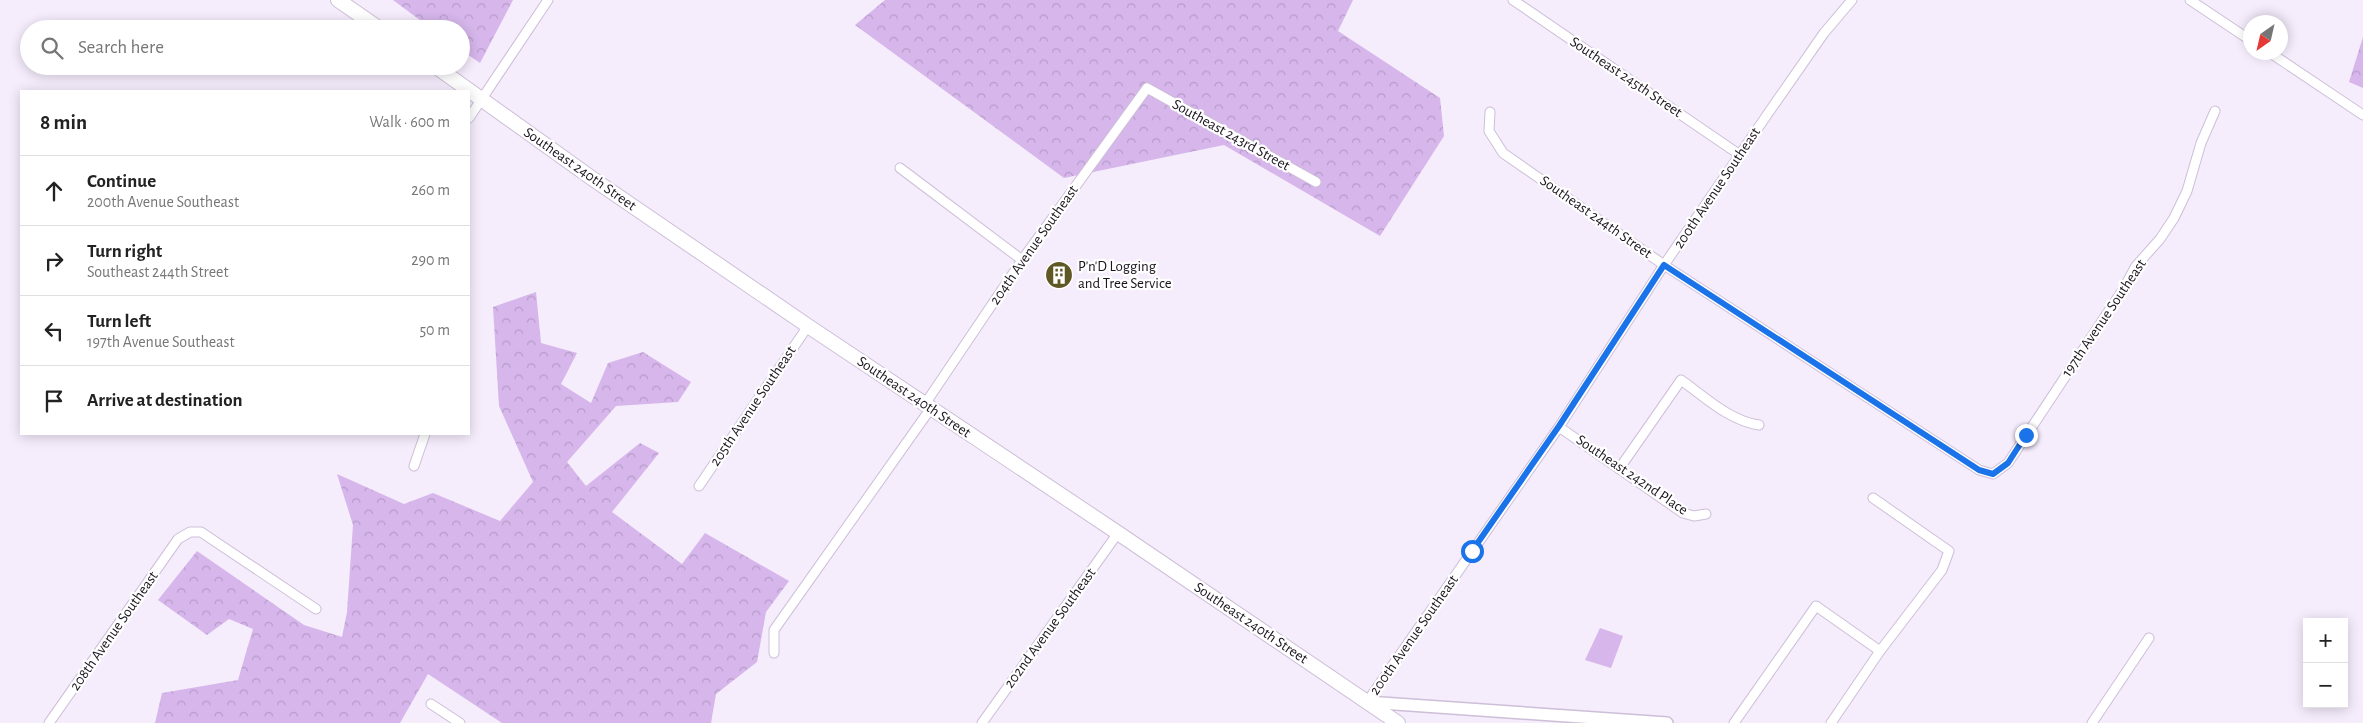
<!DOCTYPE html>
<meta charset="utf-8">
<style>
body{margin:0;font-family:"Alegreya Sans",sans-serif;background:#f2f2f2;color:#222}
.controls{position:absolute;right:15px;bottom:15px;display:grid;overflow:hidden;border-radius:0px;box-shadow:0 2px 12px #0003}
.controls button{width:45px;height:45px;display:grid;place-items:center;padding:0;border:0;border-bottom:1px solid #e0e0e0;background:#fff;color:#222;font:25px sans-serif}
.compass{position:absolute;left:2243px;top:15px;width:45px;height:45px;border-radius:50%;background:#fff;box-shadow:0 2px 12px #0003;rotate:214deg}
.stop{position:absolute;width:15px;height:15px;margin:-11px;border:4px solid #1a73e8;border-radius:50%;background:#fff}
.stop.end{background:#1a73e8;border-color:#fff;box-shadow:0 1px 5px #0008}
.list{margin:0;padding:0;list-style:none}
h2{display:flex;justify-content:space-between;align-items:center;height:65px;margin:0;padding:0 20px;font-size:21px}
h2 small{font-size:16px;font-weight:400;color:#767676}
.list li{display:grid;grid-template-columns:32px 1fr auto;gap:15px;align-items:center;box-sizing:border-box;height:70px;padding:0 20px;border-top:1px solid #e0e0e0}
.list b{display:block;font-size:19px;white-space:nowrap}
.list p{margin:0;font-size:16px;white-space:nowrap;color:#767676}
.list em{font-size:16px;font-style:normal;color:#767676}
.icon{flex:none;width:28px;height:28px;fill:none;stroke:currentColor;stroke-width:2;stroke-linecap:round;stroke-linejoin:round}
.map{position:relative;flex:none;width:2363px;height:723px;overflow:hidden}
.search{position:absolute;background:#fff;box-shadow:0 2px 12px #0003;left:20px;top:20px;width:450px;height:55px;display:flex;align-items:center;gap:12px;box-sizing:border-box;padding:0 18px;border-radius:28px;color:#767676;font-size:19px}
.panel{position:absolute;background:#fff;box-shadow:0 2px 12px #0003;left:20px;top:90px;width:450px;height:345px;border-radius:0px}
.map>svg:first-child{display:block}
.green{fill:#d6b6eb}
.forest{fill:url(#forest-crowns)}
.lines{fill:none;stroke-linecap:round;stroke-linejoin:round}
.minor-casing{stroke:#cdbfd8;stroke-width:11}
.tertiary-casing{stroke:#cdbfd8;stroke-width:14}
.secondary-casing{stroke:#cdbfd8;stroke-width:16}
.minor{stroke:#fff;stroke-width:9}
.tertiary{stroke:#fff;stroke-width:11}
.secondary{stroke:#fff;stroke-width:14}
.route{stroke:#1a73e8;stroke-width:6}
.labels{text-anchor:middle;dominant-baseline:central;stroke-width:4.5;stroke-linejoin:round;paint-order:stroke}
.street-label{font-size:15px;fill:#1a141d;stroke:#fff}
.poi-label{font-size:15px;fill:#1a141d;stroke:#fff;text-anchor:start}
</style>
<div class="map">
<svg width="2363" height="723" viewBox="0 0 2363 723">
<defs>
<pattern id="forest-crowns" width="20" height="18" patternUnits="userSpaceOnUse" patternTransform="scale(1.25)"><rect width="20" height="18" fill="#d6b6eb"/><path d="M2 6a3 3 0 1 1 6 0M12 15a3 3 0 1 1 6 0" fill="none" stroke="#b79cc9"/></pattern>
</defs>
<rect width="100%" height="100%" fill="#f5ecfc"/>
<path class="green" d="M1600,628L1623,636L1611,668L1585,660Z"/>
<path class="forest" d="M393,0H513L480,63L461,50V29H432Z
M885,0H1353L1338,31L1440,98L1444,136L1380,236L1224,145L1064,178L855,25Z
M2363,37V88L2349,82Z
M536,292L541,343L577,353L561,384L591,403L608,363L643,352L691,382L678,402L616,406L567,462L586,486L640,443L659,453L612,512L682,564L705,533L789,581L766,612L757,662L716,694L711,723H502L428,674L400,723H155L162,693L238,680L253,629L229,619L207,635L158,600L197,551L304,625L342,637L347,612L353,525L337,474L404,504L433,493L500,521L533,482L499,406L493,307Z"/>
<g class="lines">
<g class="minor-casing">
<path id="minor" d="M1513,0L1740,155
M2190,0L2250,40
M2269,52L2363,115
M1490,112L1489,131L1503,153L1664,265L1979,470L1993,474L2008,463L2124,288L2136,266L2160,239L2174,218L2187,191L2201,143L2215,111
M469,118L548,0
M900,168L1022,260
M925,404L1022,260L1147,88L1316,182
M1559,427L1683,513L1694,516L1706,514
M414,466L425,434
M1619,469L1681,380C1705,397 1730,421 1759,425
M699,486L808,326
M774,653V630L931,408
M1367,702L1559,427L1664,265L1769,112L1824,33L1852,0
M431,704L460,723
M49,723L178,539L190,532H201L316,609
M982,723L1118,533
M1734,723L1816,606L1880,651
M1831,723L1880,651L1942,570L1949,551L1873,498
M2092,723L2149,638"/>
</g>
<g class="tertiary-casing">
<path id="tertiary" d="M1367,702L1667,723"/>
</g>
<g class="secondary-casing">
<path id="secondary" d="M338,0L380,29
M435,66L593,179L808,326L1118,533L1398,723"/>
</g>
<use href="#minor" class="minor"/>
<use href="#tertiary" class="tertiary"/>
<use href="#secondary" class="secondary"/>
</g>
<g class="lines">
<path class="route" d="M1472,551L1559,426L1664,265L1979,470L1993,474L2008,463L2026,435"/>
</g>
<defs>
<g id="building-disc" transform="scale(1.4375)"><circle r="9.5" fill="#605824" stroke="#fff"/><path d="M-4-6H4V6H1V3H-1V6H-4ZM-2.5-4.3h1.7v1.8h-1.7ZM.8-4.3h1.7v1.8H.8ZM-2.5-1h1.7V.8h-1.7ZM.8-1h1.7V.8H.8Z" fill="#fff"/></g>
</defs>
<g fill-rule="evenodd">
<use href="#building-disc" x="1059" y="275"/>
</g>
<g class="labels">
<g class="street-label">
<text transform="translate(1626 77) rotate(34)">Southeast 245th Street</text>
<text transform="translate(1231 135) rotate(29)">Southeast 243rd Street</text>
<text transform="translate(580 169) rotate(35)">Southeast 240th Street</text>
<text transform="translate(1717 188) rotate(-56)">200th Avenue Southeast</text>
<text transform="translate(1596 217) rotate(35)">Southeast 244th Street</text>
<text transform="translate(1034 245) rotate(-55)">204th Avenue Southeast</text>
<text transform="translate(2104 318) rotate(-56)">197th Avenue Southeast</text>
<text transform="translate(914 397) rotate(34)">Southeast 240th Street</text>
<text transform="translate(753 406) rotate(-56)">205th Avenue Southeast</text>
<text transform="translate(1632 475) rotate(34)">Southeast 242nd Place</text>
<text transform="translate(1251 623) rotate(34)">Southeast 240th Street</text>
<text transform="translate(1050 628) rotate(-54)">202nd Avenue Southeast</text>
<text transform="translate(114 631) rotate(-55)">208th Avenue Southeast</text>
<text transform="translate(1414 635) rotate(-55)">200th Avenue Southeast</text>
</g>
<g class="poi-label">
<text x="1078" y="266">P'n'D Logging<tspan x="1078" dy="17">and Tree Service</tspan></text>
</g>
</g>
</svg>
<div class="controls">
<button>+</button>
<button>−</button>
</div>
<svg class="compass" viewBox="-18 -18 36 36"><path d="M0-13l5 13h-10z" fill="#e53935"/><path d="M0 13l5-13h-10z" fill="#767676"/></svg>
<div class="stop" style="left:1472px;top:551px"></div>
<div class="stop end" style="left:2026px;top:435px"></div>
<div class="search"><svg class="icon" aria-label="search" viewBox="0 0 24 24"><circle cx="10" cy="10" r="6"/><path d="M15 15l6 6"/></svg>Search here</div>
<section class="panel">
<h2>8 min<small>Walk · 600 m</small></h2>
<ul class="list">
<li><svg class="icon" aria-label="ahead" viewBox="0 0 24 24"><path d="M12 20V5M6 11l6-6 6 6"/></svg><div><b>Continue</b><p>200th Avenue Southeast</p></div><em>260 m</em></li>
<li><svg class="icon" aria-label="right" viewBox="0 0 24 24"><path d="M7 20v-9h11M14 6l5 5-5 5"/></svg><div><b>Turn right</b><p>Southeast 244th Street</p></div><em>290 m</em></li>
<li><svg class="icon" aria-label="left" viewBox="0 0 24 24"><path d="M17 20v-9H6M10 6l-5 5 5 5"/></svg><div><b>Turn left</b><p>197th Avenue Southeast</p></div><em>50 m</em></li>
<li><svg class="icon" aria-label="arrive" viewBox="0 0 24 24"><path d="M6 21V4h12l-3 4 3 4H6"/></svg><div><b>Arrive at destination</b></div></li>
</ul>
</section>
</div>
